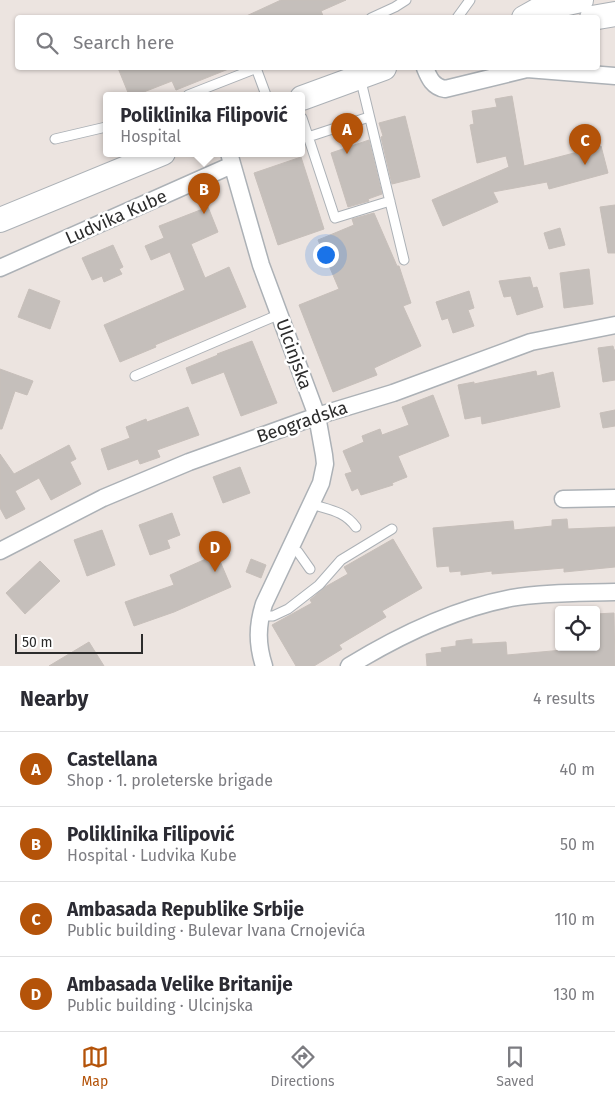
<!DOCTYPE html>
<meta charset="utf-8">
<style>
body{margin:0;font-family:"Fira Sans",sans-serif;background:#f7f7f7;color:#2b2b33}
.controls{position:absolute;right:15px;bottom:15px;display:grid;overflow:hidden;border-radius:5px;box-shadow:0 1px 4px #0004}
.controls button{width:45px;height:45px;display:grid;place-items:center;padding:0;border:0;border-bottom:1px solid #e1e1e2;background:#fff;color:#2b2b33;font:25px sans-serif}
.scale{position:absolute;left:15px;bottom:12px;width:128px;box-sizing:border-box;padding-left:5px;border:2px solid #2c2c2c;border-top:0;font-size:14px;line-height:18px;white-space:nowrap;color:#2c2c2c;-webkit-text-stroke:4px #fff;paint-order:stroke}
.you{position:absolute;left:325px;top:254px;width:18px;height:18px;margin:-12px;border:4px solid #fff;border-radius:50%;background:#1a73e8;box-shadow:0 0 0 8px #1a73e833}
.badge{display:grid;place-items:center;width:32px;height:32px;border-radius:50%;background:#b45309;color:#fff;font-size:16px;font-weight:700}
.pin{position:absolute;translate:-50% -41px;filter:drop-shadow(0 1px 2px #0008)}
.pin::after{content:'';position:absolute;top:26px;width:18px;height:15px;background:inherit;clip-path:polygon(0 0,100% 0,50% 100%)}
.popup{position:absolute;left:103px;top:92px;width:202px;height:65px;box-sizing:border-box;display:grid;place-content:center;border-radius:5px;background:#fff;filter:drop-shadow(0 1px 4px #0005);font-size:16px;white-space:nowrap;color:#7c7c81}
.popup b{font-size:19px;color:#2b2b33}
.popup::after{content:'';position:absolute;left:50%;top:100%;margin-left:-10px;border:10px solid transparent;border-top-color:#fff}
.list{margin:0;padding:0;list-style:none}
h2{display:flex;justify-content:space-between;align-items:center;height:65px;margin:0;padding:0 20px;font-size:21px}
h2 small{font-size:16px;font-weight:400;color:#7c7c81}
.list li{display:grid;grid-template-columns:32px 1fr auto;gap:15px;align-items:center;box-sizing:border-box;height:75px;padding:0 20px;border-top:1px solid #e1e1e2}
.list b{display:block;font-size:19px;white-space:nowrap}
.list p{margin:0;font-size:16px;white-space:nowrap;color:#7c7c81}
.list em{font-size:16px;font-style:normal;color:#7c7c81}
.icon{flex:none;width:28px;height:28px;fill:none;stroke:currentColor;stroke-width:2;stroke-linecap:round;stroke-linejoin:round}
.map{position:relative;flex:none;width:615px;height:666px;overflow:hidden}
.search{position:absolute;background:#fff;box-shadow:0 1px 4px #0004;left:15px;right:15px;top:15px;height:55px;display:flex;align-items:center;gap:12px;box-sizing:border-box;padding:0 18px;border-radius:5px;color:#7c7c81;font-size:19px}
.sheet{height:365px;background:#fff}
nav{display:flex;justify-content:space-around;align-items:center;box-sizing:border-box;height:70px;border-top:1px solid #e1e1e2;background:#fff;font-size:14px;color:#7c7c81}
nav a{display:grid;justify-items:center;gap:2px}
nav .on{color:#b45309}
.map>svg:first-child{display:block}
.building{fill:#c5bfbb;stroke:#c7bfba}
.lines{fill:none;stroke-linecap:round;stroke-linejoin:round}
.service-casing{stroke:#acb1b6;stroke-width:11}
.minor-casing{stroke:#acb1b6;stroke-width:19}
.secondary-casing{stroke:#acb1b6;stroke-width:26}
.service{stroke:#fff;stroke-width:9}
.minor{stroke:#fff;stroke-width:16}
.secondary{stroke:#fff;stroke-width:24}
.labels{text-anchor:middle;dominant-baseline:central;stroke-width:5;stroke-linejoin:round;paint-order:stroke}
.street-label{font-size:18px;fill:#2c2c2c;stroke:#fff}
</style>
<div class="map">
<svg width="615" height="666" viewBox="0 0 615 666">
<rect width="100%" height="100%" fill="#ece4e0"/>
<path class="building" d="M281,0H346L321,11L324,18H242Z
M118,68H231L176,90L172,81L136,95H129Z
M512,96L524,166L601,146L608,173L549,189L547,182L493,192L498,202L443,226L432,200L509,167L506,156L477,163L470,125L474,124L472,111L497,107L495,99Z
M405,116L420,177L392,184L381,137L383,136L379,123Z
M369,140L382,194L368,199L369,201L348,207L331,153Z
M301,157L324,229L278,245L254,173Z
M615,205V253H608L600,207Z
M208,207L218,232L191,244L205,278L229,267L246,307L155,345L156,347L120,362L104,325L185,290L170,252L151,260L145,246L164,238L159,226Z
M374,213L397,266H399L411,303L403,306L421,346L374,368L377,375L333,392L299,305L339,289L318,240L354,225L352,219Z
M560,228L565,245L549,249L544,233Z
M113,245L123,267L119,269L122,274L104,282L102,276L92,280L82,258Z
M589,269L593,304L564,308L560,273Z
M530,277L533,288L537,287L543,307L517,315L511,296L504,297L499,281Z
M29,289L60,301L50,329L18,317Z
M469,291L474,308L468,310L474,326L453,333L448,318L442,320L436,302Z
M252,341L277,403L241,416L224,372L192,384L186,368L218,355L217,354Z
M613,346L614,350H615V380L603,382L598,348Z
M0,369L33,381L27,395L15,391L2,429H0Z
M536,371L537,376L553,372L560,407L482,424L481,416L465,419L458,385L474,382V384Z
M433,395L449,436L398,456L407,477L392,483L393,485L361,495L358,488L352,491L345,474L352,472L343,451L364,442L362,436L380,429L382,435L409,425L402,407Z
M188,407L199,435L157,450L160,457L140,464L138,459L108,470L101,449L130,438L126,427L146,419L147,422Z
M615,410V426L603,428L600,413Z
M69,445L76,459L70,462L81,484L51,500L39,478L15,491L25,509L6,519L0,508V454L14,474Z
M240,467L250,493L223,503L213,477Z
M172,513L180,535L167,540L170,548L150,555L139,525Z
M567,519L568,529L615,527V567L564,572V568L492,574V571L461,575V571L450,572L449,566L437,567L433,528L513,521L514,530L552,526V520Z
M102,530L115,565L87,576L74,540Z
M393,539L422,588L382,611L386,617L339,645L342,649L314,666H296L272,625L312,603L310,600L325,587L348,574L344,567Z
M217,554L231,587L174,612L134,626L125,602L174,585L170,575Z
M251,559L266,565L261,578L246,572Z
M40,561L60,581L25,614L6,593Z
M614,613L615,666H427L426,654L442,652L441,648L456,646V641L472,639V644L506,642L507,655L563,650V647H596V614Z
M89,642L104,666H49Z"/>
<g class="lines">
<g class="service-casing">
<path id="service" d="M371,18L395,7L406,0
M457,18L470,0
M256,68L266,95
M360,77L404,260
M188,95L257,68
M302,118L335,218L390,201
M308,137L369,117
M55,139L106,127
M135,376L280,314
M311,504C330,510 344,511 356,527
M290,548L298,552L310,569
M260,616H273L288,609L319,585L341,560L392,529"/>
</g>
<g class="minor-casing">
<path id="minor" d="M425,68C429,78 433,87 445,89L527,69L615,76
M229,153L261,265L317,416L324,455L325,464L321,483L264,604C257,626 257,644 264,666
M0,268L232,165
M563,499L615,498
M0,551L103,498L189,462L317,416L393,393L531,342L615,325
M349,666C398,636 454,609 511,598C545,592 581,593 615,592"/>
</g>
<g class="secondary-casing">
<path id="secondary" d="M524,18L540,9L581,0
M592,18L615,14
M302,98L384,68
M0,220L163,153"/>
</g>
<use href="#service" class="service"/>
<use href="#minor" class="minor"/>
<use href="#secondary" class="secondary"/>
</g>
<g class="labels">
<g class="street-label">
<text transform="translate(116 217) rotate(-24)">Ludvika Kube</text>
<text transform="translate(294 354) rotate(70)">Ulcinjska</text>
<text transform="translate(302 422) rotate(-19)">Beogradska</text>
</g>
</g>
</svg>
<div class="controls">
<button><svg class="icon" aria-label="locate" viewBox="0 0 24 24"><circle cx="12" cy="12" r="6"/><path d="M12 2v4M12 18v4M2 12h4M18 12h4"/></svg></button>
</div>
<div class="scale">50 m</div>
<div class="you"></div>
<div class="pin badge" style="left:347px;top:154px">A</div>
<div class="pin badge" style="left:204px;top:214px">B</div>
<div class="popup"><b>Poliklinika Filipović</b>Hospital</div>
<div class="pin badge" style="left:585px;top:165px">C</div>
<div class="pin badge" style="left:215px;top:572px">D</div>
<div class="search"><svg class="icon" aria-label="search" viewBox="0 0 24 24"><circle cx="10" cy="10" r="6"/><path d="M15 15l6 6"/></svg>Search here</div>
</div>
<section class="sheet">
<h2>Nearby<small>4 results</small></h2>
<ul class="list">
<li><span class="badge">A</span><div><b>Castellana</b><p>Shop · 1. proleterske brigade</p></div><em>40 m</em></li>
<li><span class="badge">B</span><div><b>Poliklinika Filipović</b><p>Hospital · Ludvika Kube</p></div><em>50 m</em></li>
<li><span class="badge">C</span><div><b>Ambasada Republike Srbije</b><p>Public building · Bulevar Ivana Crnojevića</p></div><em>110 m</em></li>
<li><span class="badge">D</span><div><b>Ambasada Velike Britanije</b><p>Public building · Ulcinjska</p></div><em>130 m</em></li>
</ul>
</section>
<nav>
<a class="on"><svg class="icon" aria-label="map" viewBox="0 0 24 24"><path d="M3 6l6-2 6 2 6-2v14l-6 2-6-2-6 2zM9 4v14M15 6v14"/></svg>Map</a>
<a><svg class="icon" aria-label="directions" viewBox="0 0 24 24"><path d="M12 3l9 9-9 9-9-9zM9 14v-3h6M13 9l2 2-2 2"/></svg>Directions</a>
<a><svg class="icon" aria-label="saved" viewBox="0 0 24 24"><path d="M7 4h10v16l-5-4-5 4z"/></svg>Saved</a>
</nav>
